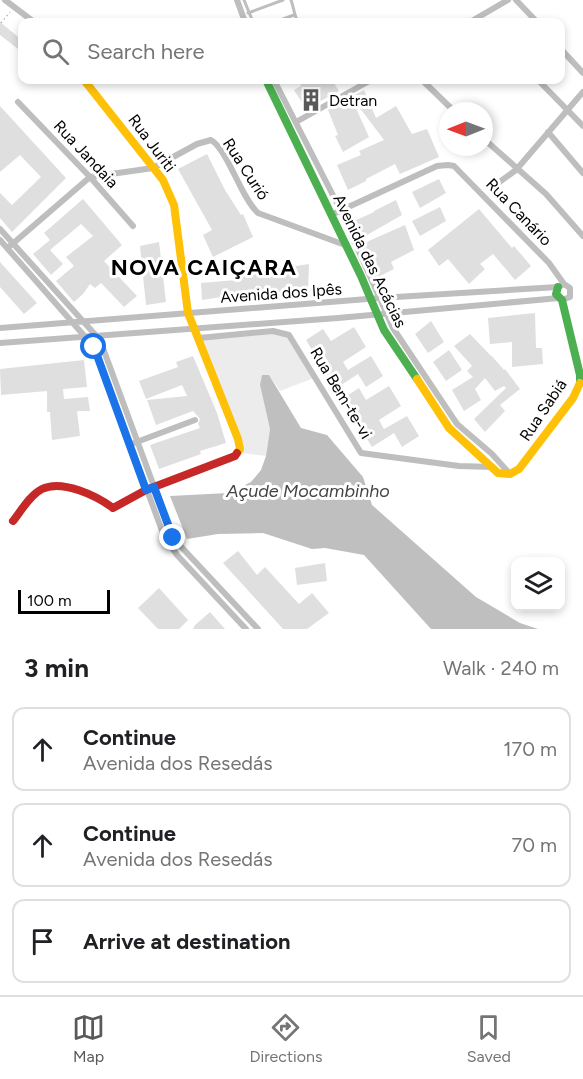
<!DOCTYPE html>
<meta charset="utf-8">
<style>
body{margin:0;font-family:Figtree,sans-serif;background:#f2f2f2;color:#202124}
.controls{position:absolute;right:18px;bottom:18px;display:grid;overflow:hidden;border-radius:12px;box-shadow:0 3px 9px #0003}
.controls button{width:54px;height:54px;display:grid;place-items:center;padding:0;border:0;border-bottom:2px solid #e0e0e0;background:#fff;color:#202124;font:30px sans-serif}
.compass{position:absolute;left:439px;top:102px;width:54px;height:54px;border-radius:50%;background:#fff;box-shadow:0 3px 9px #0003;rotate:269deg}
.scale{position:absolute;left:18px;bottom:15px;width:92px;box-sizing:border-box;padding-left:6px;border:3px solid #000;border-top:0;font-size:16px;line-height:21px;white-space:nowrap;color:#000;-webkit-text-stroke:4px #fff;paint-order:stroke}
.stop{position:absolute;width:18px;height:18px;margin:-14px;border:4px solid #1a73e8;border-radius:50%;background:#fff}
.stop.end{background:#1a73e8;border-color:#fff;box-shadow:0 2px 6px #0008}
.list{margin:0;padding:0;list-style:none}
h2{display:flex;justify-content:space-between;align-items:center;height:78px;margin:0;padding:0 24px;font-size:26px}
h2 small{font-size:20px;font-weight:400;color:#757577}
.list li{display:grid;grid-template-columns:39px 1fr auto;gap:18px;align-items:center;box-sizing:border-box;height:84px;margin:0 12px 12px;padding:0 12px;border:2px solid #e0e0e0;border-radius:12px}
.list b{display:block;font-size:22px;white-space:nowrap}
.list p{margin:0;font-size:20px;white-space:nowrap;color:#757577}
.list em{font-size:20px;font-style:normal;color:#757577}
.icon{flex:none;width:33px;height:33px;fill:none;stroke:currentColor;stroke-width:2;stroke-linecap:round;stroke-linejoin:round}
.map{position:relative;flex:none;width:583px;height:629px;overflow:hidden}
.search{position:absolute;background:#fff;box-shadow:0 3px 9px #0003;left:18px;right:18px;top:18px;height:66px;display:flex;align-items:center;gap:15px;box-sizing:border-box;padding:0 21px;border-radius:12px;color:#757577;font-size:22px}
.sheet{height:366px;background:#fff}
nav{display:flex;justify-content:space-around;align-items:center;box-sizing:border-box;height:84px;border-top:2px solid #e0e0e0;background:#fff;font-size:16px;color:#757577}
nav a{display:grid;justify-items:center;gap:3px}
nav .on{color:#595959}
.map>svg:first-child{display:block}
.green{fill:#ececec}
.water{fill:#bfbfbf}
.building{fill:#dfdfdf}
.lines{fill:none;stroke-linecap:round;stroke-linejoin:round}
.path{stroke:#b9b9b9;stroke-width:1.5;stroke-dasharray:1.5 3;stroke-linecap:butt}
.lane{stroke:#bebebe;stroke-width:3}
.street{stroke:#bebebe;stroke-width:6}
.fast{stroke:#4caf50;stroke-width:8}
.slow{stroke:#ffc107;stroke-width:8}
.jam{stroke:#c62828;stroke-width:8}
.route{stroke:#1a73e8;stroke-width:8}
.labels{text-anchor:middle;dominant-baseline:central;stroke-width:6;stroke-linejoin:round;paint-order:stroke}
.poi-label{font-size:16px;fill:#000;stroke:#fff;text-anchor:start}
.street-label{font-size:16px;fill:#000;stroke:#fff}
.water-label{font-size:18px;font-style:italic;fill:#444;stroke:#fff}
.district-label{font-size:22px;font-weight:bold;letter-spacing:1.5px;fill:#000;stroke:#fff}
</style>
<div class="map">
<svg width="583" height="629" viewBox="0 0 583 629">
<rect width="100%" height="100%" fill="#fff"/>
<path class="green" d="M281,333L291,340L314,378L280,391L269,375L260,385L270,429L266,456L242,453L200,338Z"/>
<path class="water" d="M262,375H269L301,428L327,435L363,477L372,505L476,597L520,623L538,629H431L364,555L325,548L312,549L263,533L218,534L187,539L170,496L228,493L251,482L261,470L266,456L270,429L260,385Z"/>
<path class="building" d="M0,22L22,40V52L0,35Z
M307,80H332L339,91L306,109L294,90L301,86L300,83Z
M364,90L376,118L396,106L412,134L427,129L439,157L400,174L395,164L366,179V181L348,190L337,165L361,155L359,151L384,140L356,103L354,104L369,137L343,152L335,136L338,135L328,110Z
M0,106L66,178L12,232L0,218V193L12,205L41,177L20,155L0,172Z
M207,154L225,190L241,215L243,214L253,237L213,257L203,235L212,230L178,169Z
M439,179L446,193L420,208L412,192Z
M83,199L122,245L104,261L137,296L124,307L101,283L95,288L90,284L83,294L74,302L56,281L74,266L66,257L93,236L81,224L50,250L63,264L51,275L33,254L50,240L44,233Z
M396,200L402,215L360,239L352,222L374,212V211Z
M440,207L446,221L420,236L412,221Z
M479,209L512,248L514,246L531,266L515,280L493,254L480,264L485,269L469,284L448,259L439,266L428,250Z
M405,225L414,250L391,262L394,269L376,278L362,244Z
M159,242L166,302L146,305L140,246Z
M0,262L37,303L24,314L0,287Z
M309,264L308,290L235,295L202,300L201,283L236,280V271L257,267V270L283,266V268Z
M535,313L536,348H542L543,364L512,367V342L490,344L488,318Z
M431,321L444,342L428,353L415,334Z
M354,327L366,347L343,362L348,370L371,356L383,376L366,387L358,374L335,389L306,340L323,329L331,341Z
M470,334L492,357L491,355L504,370L505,369L520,389L500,405L505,411L485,432L474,419L506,388L504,386L495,391L485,378L475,389L481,400L464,411L452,390L473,377L467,371L472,366L454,346Z
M449,350L462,370L446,381L433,362Z
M193,356L217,413L226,443L200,451L201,454L159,469L150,445L200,428L198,424L200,419L193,411L156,425L147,400L187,396L182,385L146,399L139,381L178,367L176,362Z
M84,360L87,387L63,389L64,399L88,397L90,411H77L80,436L52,440L50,412H47V391L1,395L0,369Z
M389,386L401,406L379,420L384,429L407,416L419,436L402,447L394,433L372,447L342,399L359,388L366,400Z
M238,551L257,575L265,567L299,604L312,593L329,613L307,629H283L223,563Z
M325,563L327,581L297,585L295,568Z
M159,588L188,620L179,629H158L138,608Z
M210,612L225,629H193L195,625Z"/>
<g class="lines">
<path class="path" d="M1,23L10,12"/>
<path class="lane" d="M244,0L253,22
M291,0C294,8 294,15 298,22
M248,13L283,0
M275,22L294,15"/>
<path class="street" d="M5,0L34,22
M237,0L245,22
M516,0L537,22
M470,22L508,0
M560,48L583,73
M274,80L341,211L393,328L457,424L492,454L510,474
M422,80L454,111
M538,80L583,126
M18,102L90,177L133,226
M296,122L371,80
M548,132L583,173
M484,139L546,194L583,236
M494,186L516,170L583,92
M331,215L437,166L448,165L454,166L549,263L564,284L570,288V297L562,300
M0,229L100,340L173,538L258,629
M0,240L94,347L164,536L177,555L246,629
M10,246L90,177L153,168L197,144L211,140C228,150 241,198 258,213L345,245
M0,328L380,298L558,287L564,284
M199,338L273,331L289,335L361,453L459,466L492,467
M0,343L338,318L559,298
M134,443L195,420"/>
<path class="fast" d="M266,80L361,276L384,330L417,379
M558,287L556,294L562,300L580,375V383"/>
<path class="slow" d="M84,80L163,180L174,205L188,313L238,439L240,449L237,453
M417,379L449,428L498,473L510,474L519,469L573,398L580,383"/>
<path class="jam" d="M13,521C21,511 30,495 42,489C62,479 97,496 113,508L146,490L235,456L237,453"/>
</g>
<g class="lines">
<path class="route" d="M94,347L146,490L154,487L173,538"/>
</g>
<defs>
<g id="building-bare" transform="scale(1.8)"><path d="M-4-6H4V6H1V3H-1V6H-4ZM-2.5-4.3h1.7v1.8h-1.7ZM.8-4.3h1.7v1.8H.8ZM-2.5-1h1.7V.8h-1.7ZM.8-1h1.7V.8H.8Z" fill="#595959" stroke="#fff" stroke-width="2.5" paint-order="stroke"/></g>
</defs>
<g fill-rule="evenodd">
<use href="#building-bare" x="311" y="100"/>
</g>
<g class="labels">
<g class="poi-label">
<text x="329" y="100">Detran</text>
</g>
<g class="street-label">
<text transform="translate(152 143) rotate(53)">Rua Juriti</text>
<text transform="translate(86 154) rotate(47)">Rua Jandaia</text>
<text transform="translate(246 169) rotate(57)">Rua Curió</text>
<text transform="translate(519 212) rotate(46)">Rua Canário</text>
<text transform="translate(370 261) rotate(64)">Avenida das Acácias</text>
<text transform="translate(281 293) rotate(-4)">Avenida dos Ipês</text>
<text transform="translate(341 393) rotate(59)">Rua Bem-te-vi</text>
<text transform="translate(543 410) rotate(-56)">Rua Sabiá</text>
</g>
<g class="water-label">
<text x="308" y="491">Açude Mocambinho</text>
</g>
<g class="district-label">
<text x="204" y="267">NOVA CAIÇARA</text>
</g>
</g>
</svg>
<div class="controls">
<button><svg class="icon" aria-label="layers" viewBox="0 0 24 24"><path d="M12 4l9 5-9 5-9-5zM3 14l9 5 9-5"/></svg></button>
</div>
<svg class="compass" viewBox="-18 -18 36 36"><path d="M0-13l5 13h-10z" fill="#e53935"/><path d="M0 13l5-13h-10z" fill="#757577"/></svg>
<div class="scale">100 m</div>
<div class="stop" style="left:94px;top:347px"></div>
<div class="stop end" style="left:173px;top:538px"></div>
<div class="search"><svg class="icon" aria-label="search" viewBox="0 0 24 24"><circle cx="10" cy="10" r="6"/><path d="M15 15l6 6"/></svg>Search here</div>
</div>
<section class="sheet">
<h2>3 min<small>Walk · 240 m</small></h2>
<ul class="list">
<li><svg class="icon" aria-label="ahead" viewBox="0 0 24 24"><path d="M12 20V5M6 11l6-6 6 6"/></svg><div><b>Continue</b><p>Avenida dos Resedás</p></div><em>170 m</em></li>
<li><svg class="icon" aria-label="ahead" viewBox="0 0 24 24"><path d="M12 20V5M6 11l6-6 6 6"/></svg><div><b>Continue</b><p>Avenida dos Resedás</p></div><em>70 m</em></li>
<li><svg class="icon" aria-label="arrive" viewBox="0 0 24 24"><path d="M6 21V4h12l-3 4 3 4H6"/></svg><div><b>Arrive at destination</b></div></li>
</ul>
</section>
<nav>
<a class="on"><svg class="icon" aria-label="map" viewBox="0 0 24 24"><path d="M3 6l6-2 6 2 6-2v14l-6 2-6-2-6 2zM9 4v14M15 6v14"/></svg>Map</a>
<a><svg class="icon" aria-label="directions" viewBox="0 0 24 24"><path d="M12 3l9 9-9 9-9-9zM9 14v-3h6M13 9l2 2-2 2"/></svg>Directions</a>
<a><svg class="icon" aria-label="saved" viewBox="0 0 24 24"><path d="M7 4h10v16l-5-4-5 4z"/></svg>Saved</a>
</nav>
